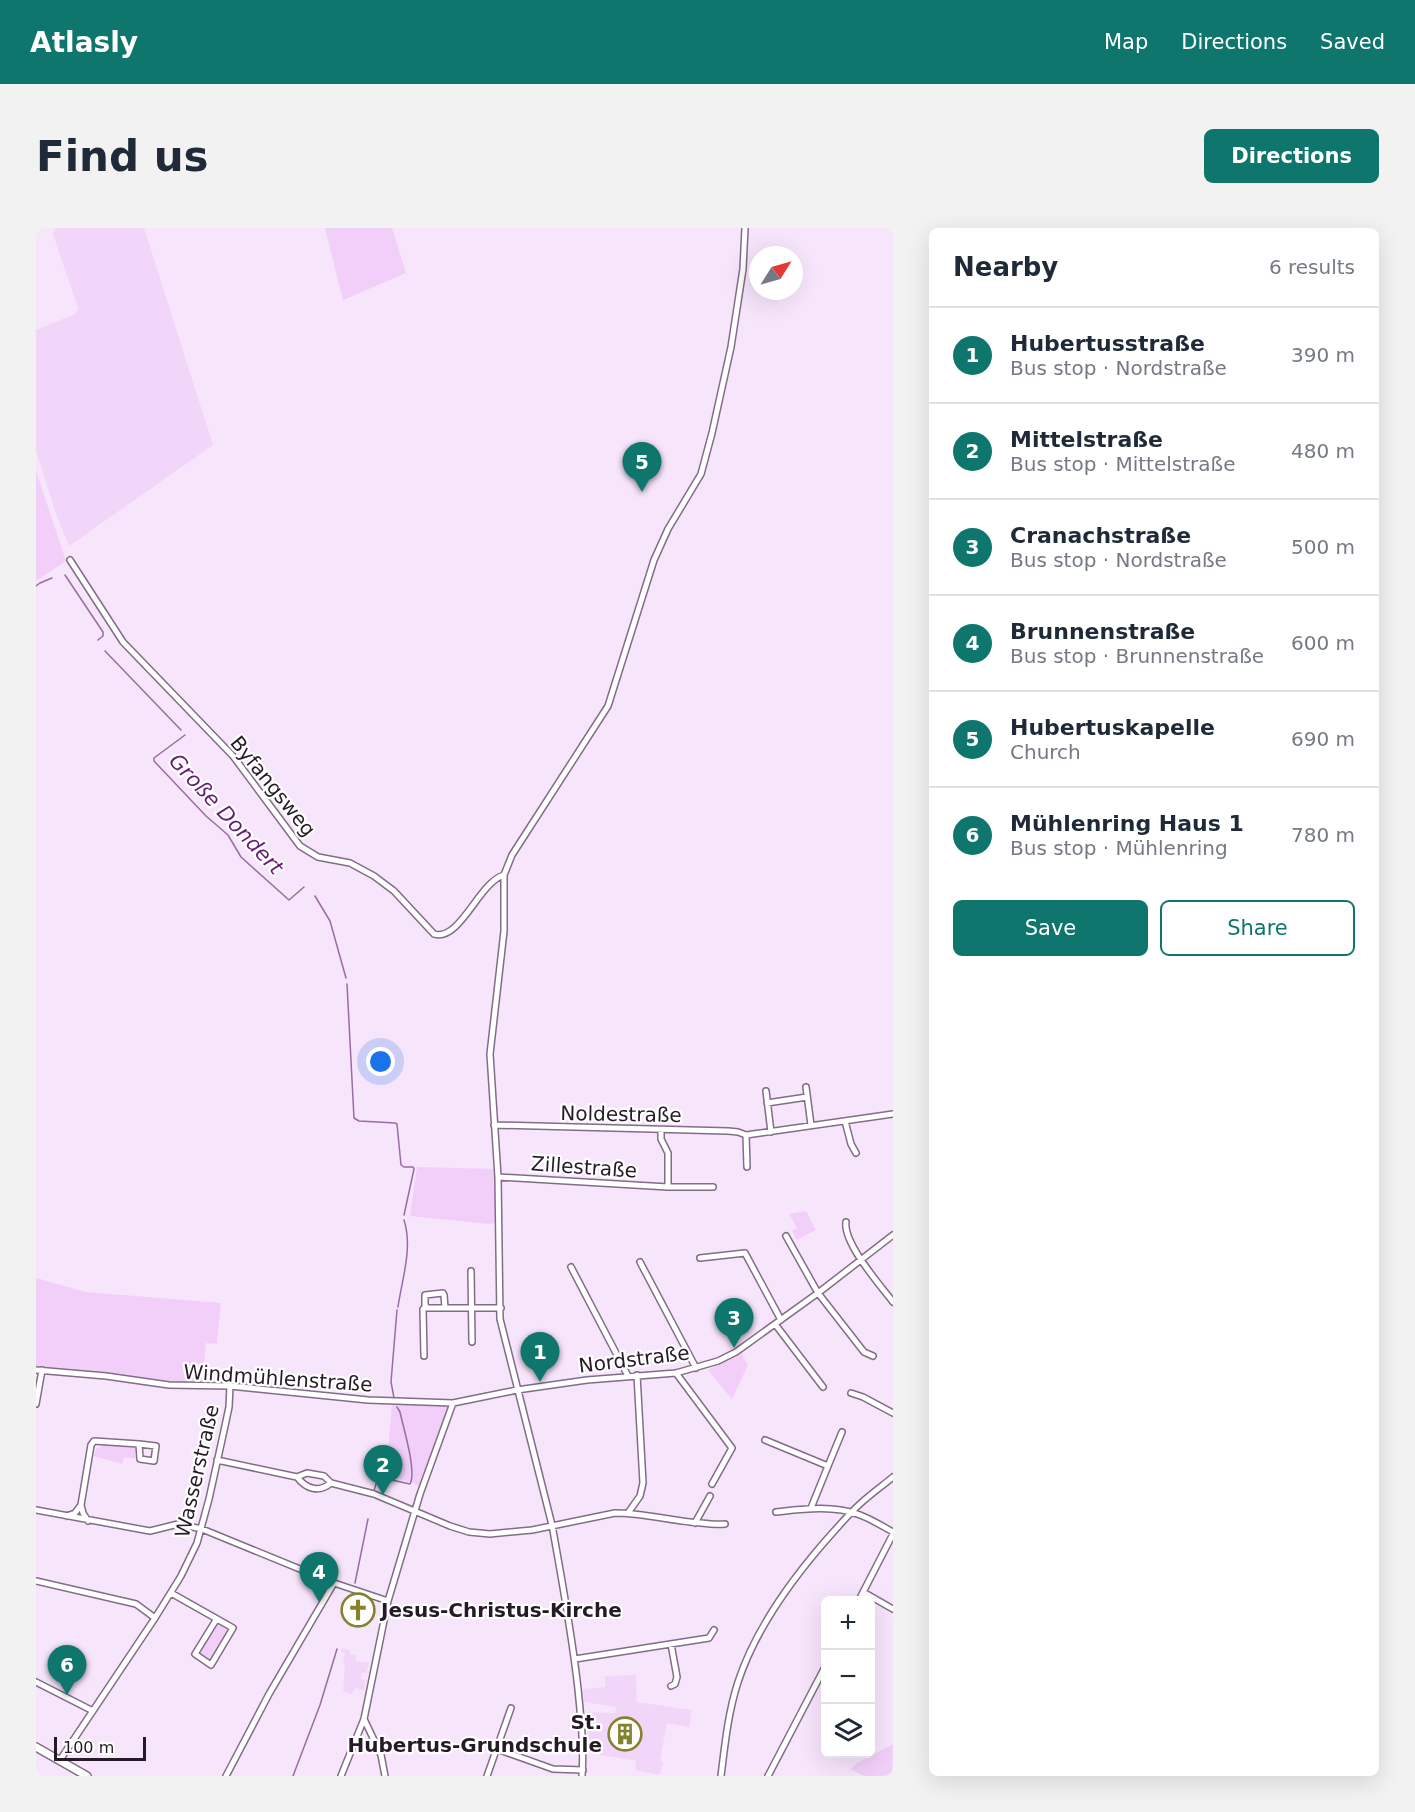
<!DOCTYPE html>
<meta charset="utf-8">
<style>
body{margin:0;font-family:"DejaVu Sans",sans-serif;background:#f2f2f3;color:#1f2937}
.controls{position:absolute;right:18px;bottom:18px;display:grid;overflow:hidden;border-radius:9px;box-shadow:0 6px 24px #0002}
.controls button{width:54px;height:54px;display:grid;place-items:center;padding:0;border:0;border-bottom:2px solid #e0e1e3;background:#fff;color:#1f2937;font:30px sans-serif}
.compass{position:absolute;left:713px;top:18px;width:54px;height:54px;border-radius:50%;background:#fff;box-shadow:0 6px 24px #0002;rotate:53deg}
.scale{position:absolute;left:18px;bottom:15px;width:92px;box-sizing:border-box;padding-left:6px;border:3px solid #241b26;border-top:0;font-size:16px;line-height:21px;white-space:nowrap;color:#241b26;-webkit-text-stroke:4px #fff;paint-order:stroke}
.you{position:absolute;left:345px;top:834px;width:21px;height:21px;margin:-15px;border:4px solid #fff;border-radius:50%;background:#1a73e8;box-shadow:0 0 0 9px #1a73e833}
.badge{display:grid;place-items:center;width:39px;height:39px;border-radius:50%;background:#0f766e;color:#fff;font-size:20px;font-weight:700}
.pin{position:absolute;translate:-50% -50px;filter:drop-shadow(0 2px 3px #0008)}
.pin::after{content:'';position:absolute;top:32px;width:21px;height:18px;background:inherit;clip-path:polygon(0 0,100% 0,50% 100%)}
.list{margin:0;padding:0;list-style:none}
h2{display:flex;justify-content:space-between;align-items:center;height:78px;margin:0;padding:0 24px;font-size:26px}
h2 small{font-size:20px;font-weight:400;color:#747a83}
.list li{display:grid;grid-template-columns:39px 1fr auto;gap:18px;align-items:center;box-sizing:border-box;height:96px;padding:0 24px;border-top:2px solid #e0e1e3}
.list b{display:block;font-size:22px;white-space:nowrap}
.list p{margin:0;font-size:20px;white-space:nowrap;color:#747a83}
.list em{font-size:20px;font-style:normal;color:#747a83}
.actions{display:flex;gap:12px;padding:18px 24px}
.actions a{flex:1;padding:14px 0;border:2px solid #0f766e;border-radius:9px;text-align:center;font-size:21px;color:#0f766e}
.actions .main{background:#0f766e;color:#fff}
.icon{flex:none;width:33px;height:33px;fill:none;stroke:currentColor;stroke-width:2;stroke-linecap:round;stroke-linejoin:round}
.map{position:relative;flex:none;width:857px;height:1548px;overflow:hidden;border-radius:9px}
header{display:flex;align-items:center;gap:36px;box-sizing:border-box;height:84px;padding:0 30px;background:#0f766e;color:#fff}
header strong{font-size:28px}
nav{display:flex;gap:33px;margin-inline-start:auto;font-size:21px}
.intro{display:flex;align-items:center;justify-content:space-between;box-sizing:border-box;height:144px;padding:0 36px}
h1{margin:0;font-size:42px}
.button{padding:15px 27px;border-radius:9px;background:#0f766e;color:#fff;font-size:21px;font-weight:700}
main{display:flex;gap:36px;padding:0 36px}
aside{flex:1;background:#fff;border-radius:9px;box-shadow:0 6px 24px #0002}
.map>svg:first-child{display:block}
.built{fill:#f2d6f9}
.green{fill:#f1cff9}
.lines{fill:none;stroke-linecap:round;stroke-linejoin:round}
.stream{stroke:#996ca4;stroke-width:1.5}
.minor-casing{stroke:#826d87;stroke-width:8}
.tertiary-casing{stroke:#826d87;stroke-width:10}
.minor{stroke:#fff;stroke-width:5}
.tertiary{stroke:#fff;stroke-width:7}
.labels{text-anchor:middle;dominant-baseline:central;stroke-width:4.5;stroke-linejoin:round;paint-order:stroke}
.street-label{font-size:20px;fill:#241b26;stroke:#fff}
.poi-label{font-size:20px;font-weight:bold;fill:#241b26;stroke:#fff;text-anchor:start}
.water-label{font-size:21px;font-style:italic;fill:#651b75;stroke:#fff}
</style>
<header>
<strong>Atlasly</strong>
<nav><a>Map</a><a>Directions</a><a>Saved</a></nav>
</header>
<div class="intro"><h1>Find us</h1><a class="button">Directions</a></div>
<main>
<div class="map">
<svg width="857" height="1548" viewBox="0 0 857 1548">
<rect width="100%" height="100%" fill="#f7e5fc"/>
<path class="built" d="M19,0H108L177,217L33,318L20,286L0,223V102L39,86L42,80L17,6Z
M306,1420L315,1423L314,1426L320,1427V1433L333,1435L330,1447V1445H325V1451L329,1452V1450L328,1462L319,1460L316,1466L307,1464L309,1435H307L309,1425L305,1424Z
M600,1447L601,1474L656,1482L653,1499L631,1495L624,1533L627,1534L624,1547L599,1542L600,1533L553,1525L551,1484L579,1485L581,1479L548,1474L547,1461L569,1459V1448Z"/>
<path class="green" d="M289,0H356L370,45L307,72Z
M0,243L30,333L0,353Z
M381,939L459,941L460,992L458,995L454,996L374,988Z
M770,983L780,1002L761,1012L756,1003L761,1000L753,986Z
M0,1050L50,1064L185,1075L181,1116L170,1115L166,1154L133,1157L0,1141Z
M706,1126L712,1137L696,1171L672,1142Z
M356,1177L414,1178L384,1258L350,1246Z
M67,1217L99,1219V1231L88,1229L86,1236L58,1228L60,1221Z
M181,1395L193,1401L175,1434L163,1426Z
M857,1516L856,1548H828L814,1541L821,1535Z"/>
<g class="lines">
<path class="stream" d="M29,347L67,404V408L62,412
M0,358L4,355L16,350
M69,423L145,502
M149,507L118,530V533L170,588L192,607L205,629L253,672L268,659
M279,668L294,693L310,750
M311,756L318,890L323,893L359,895L361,896L365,937L368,939H377L378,941L368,987
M362,1079C366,1051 377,1020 368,992
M358,1170L355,1154L361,1082
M338,1263L342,1249L374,1256C381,1243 367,1199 364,1184L361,1179
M319,1355L332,1291
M257,1548L284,1477L301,1421"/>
<g class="minor-casing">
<path id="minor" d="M34,332L87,414L197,528L264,618L282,629L314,635L338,648L358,663L398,706C424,714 443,654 468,647
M770,859L775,897
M730,863L735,904
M731,875L771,869
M809,893L815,916L820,925
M458,897L692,903L702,904L710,907
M625,902V911L632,925V959
M711,939L710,907L857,886
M462,949L632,959H677
M810,994C807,1015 844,1057 857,1074
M750,1008L782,1065L828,1124L837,1128
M664,1030L709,1025L745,1092
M604,1034L660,1140
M535,1039L592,1148
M435,1043L436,1114
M409,1080L408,1067L407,1065L389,1067V1077L391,1080H465
M739,1096L787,1159
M388,1128L387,1081L390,1079
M0,1142L70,1148L133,1157L194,1158L332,1172L417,1175L481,1162L551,1152L640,1145L682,1133L700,1124L782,1065L857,1007
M640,1145L696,1220L676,1256
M815,1165L827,1169L857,1185
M0,1176L6,1142
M729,1212L792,1238L775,1280
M181,1232L261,1249L271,1245L288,1248L295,1255L338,1266L414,1298L433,1304L454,1306L496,1302L579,1285C608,1285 636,1293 665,1295C673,1296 681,1297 689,1296
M792,1238L806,1204
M261,1249C270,1261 283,1265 295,1255
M45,1277L47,1285L52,1293
M0,1282L114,1303L142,1296L166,1301L298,1355L352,1373
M740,1284C768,1281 797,1277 824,1287C835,1291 846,1298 857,1304
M592,1285L604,1268L607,1255L601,1147
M31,1288L39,1285L45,1277L55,1217L58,1213L103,1216L104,1231L118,1233L120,1218L103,1216
M659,1295L674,1268
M0,1353L100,1376L119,1390
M827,1364L857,1381
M135,1365L197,1400L175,1437L159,1426L180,1392
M823,1372L857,1306
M539,1431L673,1410L678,1402
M0,1454L57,1483
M635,1458L639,1456L641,1449L635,1416
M328,1491L345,1527L349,1548
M461,1521L517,1541L547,1542
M24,1532L119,1390L145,1348L161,1315L173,1271L189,1198L193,1179L194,1158
M190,1548L233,1466L298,1355
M305,1548L328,1491L352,1373L384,1266L417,1175
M451,1548L475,1480
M546,1548C548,1519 545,1490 542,1461C536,1406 526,1352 516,1297L464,1091L462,949L454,826L468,703V647L476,627L572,478L618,332L632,301L665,246L676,205L695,119L707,41L709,0
M685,1548C689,1516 692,1485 702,1454C720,1399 761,1344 800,1301C808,1292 816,1283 825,1275C835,1266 846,1258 857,1249
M732,1548L790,1437"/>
</g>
<g class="tertiary-casing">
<path id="tertiary" d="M0,1519L51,1548"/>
</g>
<use href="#minor" class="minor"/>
<use href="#tertiary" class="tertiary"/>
</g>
<defs>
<g id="church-ring" transform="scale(1.725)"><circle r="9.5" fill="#fff" stroke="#82832c" stroke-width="1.5"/><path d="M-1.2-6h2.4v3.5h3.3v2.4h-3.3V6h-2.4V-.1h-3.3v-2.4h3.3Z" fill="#82832c"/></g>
<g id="building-ring" transform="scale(1.725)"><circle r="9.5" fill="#fff" stroke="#82832c" stroke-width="1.5"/><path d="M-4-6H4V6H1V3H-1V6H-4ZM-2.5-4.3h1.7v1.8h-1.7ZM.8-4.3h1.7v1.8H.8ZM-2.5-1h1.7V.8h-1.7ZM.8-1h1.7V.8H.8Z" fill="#82832c"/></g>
</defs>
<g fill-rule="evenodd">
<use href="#church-ring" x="322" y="1382"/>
<use href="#building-ring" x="589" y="1506"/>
</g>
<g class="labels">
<g class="street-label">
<text transform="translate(237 558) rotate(51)">Byfangsweg</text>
<text transform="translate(585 886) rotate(1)">Noldestraße</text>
<text transform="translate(548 939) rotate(4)">Zillestraße</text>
<text transform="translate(598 1131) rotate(-7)">Nordstraße</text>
<text transform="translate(242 1150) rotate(4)">Windmühlenstraße</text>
<text transform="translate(161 1243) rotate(-77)">Wasserstraße</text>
</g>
<g class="poi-label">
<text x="345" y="1382">Jesus-Christus-Kirche</text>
<text x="566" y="1494" text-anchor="end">St.<tspan x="566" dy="23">Hubertus-Grundschule</tspan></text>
</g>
<g class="water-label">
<text transform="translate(190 586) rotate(47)">Große Dondert</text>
</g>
</g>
</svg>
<div class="controls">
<button>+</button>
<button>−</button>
<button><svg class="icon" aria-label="layers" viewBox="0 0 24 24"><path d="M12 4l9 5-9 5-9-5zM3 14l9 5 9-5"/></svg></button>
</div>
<svg class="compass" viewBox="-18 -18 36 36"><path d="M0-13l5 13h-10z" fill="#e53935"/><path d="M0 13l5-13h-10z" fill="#747a83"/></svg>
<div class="scale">100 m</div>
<div class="you"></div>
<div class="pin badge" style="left:504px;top:1154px">1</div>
<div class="pin badge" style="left:347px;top:1267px">2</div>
<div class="pin badge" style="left:698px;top:1120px">3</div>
<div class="pin badge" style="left:283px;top:1374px">4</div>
<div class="pin badge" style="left:606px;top:264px">5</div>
<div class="pin badge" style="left:31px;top:1467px">6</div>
</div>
<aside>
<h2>Nearby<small>6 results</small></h2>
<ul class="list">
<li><span class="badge">1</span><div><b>Hubertusstraße</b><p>Bus stop · Nordstraße</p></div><em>390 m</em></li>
<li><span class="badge">2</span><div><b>Mittelstraße</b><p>Bus stop · Mittelstraße</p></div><em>480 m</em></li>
<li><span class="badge">3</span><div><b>Cranachstraße</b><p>Bus stop · Nordstraße</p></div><em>500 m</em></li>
<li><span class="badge">4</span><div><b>Brunnenstraße</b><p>Bus stop · Brunnenstraße</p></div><em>600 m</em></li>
<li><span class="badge">5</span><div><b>Hubertuskapelle</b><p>Church</p></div><em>690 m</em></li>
<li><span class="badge">6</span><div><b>Mühlenring Haus 1</b><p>Bus stop · Mühlenring</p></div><em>780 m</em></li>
</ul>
<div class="actions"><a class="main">Save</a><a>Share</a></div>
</aside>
</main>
